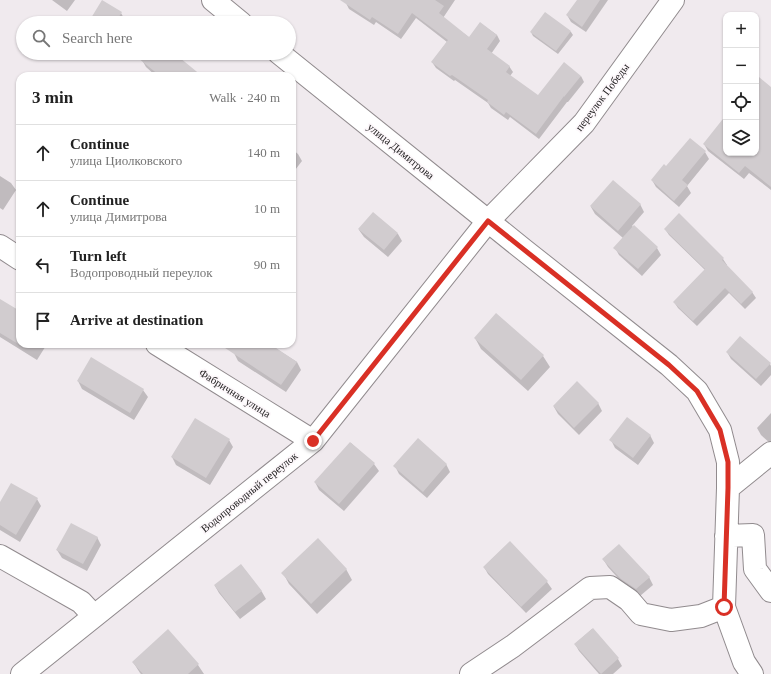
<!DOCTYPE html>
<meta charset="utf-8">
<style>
body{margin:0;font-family:"Times New Roman",serif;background:#f2f2f2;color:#222}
.controls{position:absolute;right:12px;top:12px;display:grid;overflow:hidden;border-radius:8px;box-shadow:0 1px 3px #0004}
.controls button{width:36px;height:36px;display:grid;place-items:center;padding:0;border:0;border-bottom:1px solid #e0e0e0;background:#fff;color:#222;font:20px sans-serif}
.stop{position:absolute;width:12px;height:12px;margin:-9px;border:3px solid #d93025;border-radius:50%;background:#fff}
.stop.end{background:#d93025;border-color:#fff;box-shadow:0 1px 4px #0008}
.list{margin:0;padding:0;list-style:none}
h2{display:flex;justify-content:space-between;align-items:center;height:52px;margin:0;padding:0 16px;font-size:17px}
h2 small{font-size:13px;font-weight:400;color:#767676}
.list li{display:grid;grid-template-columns:26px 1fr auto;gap:12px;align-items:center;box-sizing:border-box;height:56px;padding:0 16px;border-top:1px solid #e0e0e0}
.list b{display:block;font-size:15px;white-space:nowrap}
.list p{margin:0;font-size:13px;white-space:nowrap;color:#767676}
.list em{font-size:13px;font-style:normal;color:#767676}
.icon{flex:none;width:22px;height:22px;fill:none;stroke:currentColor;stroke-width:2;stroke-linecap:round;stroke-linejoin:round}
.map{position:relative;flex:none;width:771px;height:674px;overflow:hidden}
.search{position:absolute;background:#fff;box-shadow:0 1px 3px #0004;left:16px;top:16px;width:280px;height:44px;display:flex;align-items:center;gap:10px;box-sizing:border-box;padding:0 14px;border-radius:22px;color:#767676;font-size:15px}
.panel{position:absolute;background:#fff;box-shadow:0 1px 3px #0004;left:16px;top:72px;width:280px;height:276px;border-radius:12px}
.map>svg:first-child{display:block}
.shadow{fill:#0003}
.building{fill:#d1cccf}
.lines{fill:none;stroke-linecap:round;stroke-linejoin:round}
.minor-casing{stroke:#918b8e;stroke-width:24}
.minor{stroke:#fff;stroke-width:22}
.route{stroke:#d93025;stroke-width:5}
.labels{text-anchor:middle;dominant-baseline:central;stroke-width:3.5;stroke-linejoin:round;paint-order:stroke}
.street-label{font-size:11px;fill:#232122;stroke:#fdf8fb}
</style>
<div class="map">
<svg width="771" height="674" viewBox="0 0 771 674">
<rect width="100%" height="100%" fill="#f0eaee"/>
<path class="shadow" d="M52,0H75L67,11Z
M348,0H455L443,18L470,38L480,23L497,35L500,41L491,54L509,66L513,72L510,76L539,97L581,76L584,82L568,102H567L539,139L510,117L508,120L491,108L488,103L455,80L454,81L436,68L432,62L447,42L416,18L401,39L376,22L374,25L349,9L346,3Z
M578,0H608L586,32L571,22L567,15Z
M121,13L125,20L124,23H93Z
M545,13L571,32L573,35L558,54L533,36L531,32Z
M148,53H172L200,76H156L146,67L142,60Z
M756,82L771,89V190L749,173L744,179L708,151L704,144L726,117V153H756Z
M292,149L298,154L302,161L292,174Z
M705,152L709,159L687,186L691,193L679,207L656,187L652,180L666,167Z
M0,176L11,183L16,190L3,210L0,208Z
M640,204L644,212L632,226L657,248L661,255L642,276L619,255L615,248L623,238L595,214L591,207Z
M373,213L398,234L402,241L388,257L364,237L359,230Z
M679,214L723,259L727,265L726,266L752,292L756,298L745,309L729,293L697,326L678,308L674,302L705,270L669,235L665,229Z
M0,301L20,313V344H47L37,360L0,337Z
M475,338L543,356L550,367L528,391L481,349Z
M240,344H269L297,362L301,370L286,392L238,361L234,353Z
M727,352L770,364L771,366V375L761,386L731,359Z
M78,381L143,390L148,397L134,420L82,389Z
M598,403L602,411L579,435L558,414L554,407Z
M771,413V444L761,435L757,428Z
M650,435L654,443L638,465L615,448L611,440Z
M229,440L233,447L210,485L176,465L172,457Z
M351,443L374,464L379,471L344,511L319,490L315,482Z
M446,464L450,472L427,498L399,474L395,466Z
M37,499L41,506L20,542L0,530V504Z
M97,537L101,545L87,571L62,558L57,550Z
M510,542L547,582L552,589L526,613L488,574L484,567Z
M603,559L649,577L653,585L640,596L626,587L608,567Z
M241,565L262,592L266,599L240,619L219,593L215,586Z
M346,569L352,580L317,614L289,584L283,573Z
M592,629L618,659L622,666L613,674H599L579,651L575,644Z
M168,631L198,665L204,674H141L140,673L133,662Z"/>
<path class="building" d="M102,0L122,12L115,23H88Z
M340,0H435L444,6L439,13L469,37L480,22L497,35L487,49L510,66L506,72L538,95L564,62L581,76L564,97V96L536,134L506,112L504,115L487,102L488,100L452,75L450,76L431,62L448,40L412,13L398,34L372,17L370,20Z
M577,0H600L582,27L566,15Z
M545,12L571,31L556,51L530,32Z
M132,53H174L202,76H160Z
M759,77L771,87V187L745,166L739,173L703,144L726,115V153H756V81Z
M690,138L706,151L682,180L688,185L674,201L651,180L664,164L666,166Z
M613,180L641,204L618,231L590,206Z
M373,212L398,233L384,250L358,229Z
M679,213L724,258L722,260L753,292L741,304L725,288L693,321L673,302L705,269L664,229Z
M634,225L658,247L638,269L613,248Z
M0,299L20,311V345L0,333Z
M496,313L544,355L521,380L474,338Z
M740,336L771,363L756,379L726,352Z
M219,344H270L297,362L281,385Z
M91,357L144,389L130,413L77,381Z
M577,381L599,403L574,428L553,406Z
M627,417L651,435L633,458L609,440Z
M195,418L230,439L206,478L171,457Z
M418,438L447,464L423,492L393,466Z
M350,442L375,463L339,504L314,482Z
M11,483L38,498L16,535L0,525V502Z
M71,523L98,537L83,564L56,550Z
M318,538L347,569L311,604L281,573Z
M510,541L548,581L521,607L483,567Z
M619,544L650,577L636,589L621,579L602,559Z
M241,564L262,591L235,612L214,585Z
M593,628L619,658L601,674L574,644Z
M168,629L199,664L188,674H143L132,662Z"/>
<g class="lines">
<g class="minor-casing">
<path id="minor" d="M213,0L241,23
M279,53L524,250L669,365L697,391L720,430L728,462V488L724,607L744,662L752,674
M0,246L20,259
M157,344L313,441
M728,488L771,453
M726,536L753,535L755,569L771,591
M0,556L81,602L94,616
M22,674L313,441L488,221L584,123L673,0
M471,674L513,646L590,588L610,587L629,600L641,614L671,620L701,616L724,607"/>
</g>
<use href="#minor" class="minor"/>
</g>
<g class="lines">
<path class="route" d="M313,441L488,221L669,365L697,391L720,430L728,462V488L724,607"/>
</g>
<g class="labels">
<g class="street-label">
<text transform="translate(602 97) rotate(-53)">переулок Победы</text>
<text transform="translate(401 151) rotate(39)">улица Димитрова</text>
<text transform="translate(235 393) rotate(32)">Фабричная улица</text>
<text transform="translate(249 492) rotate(-39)">Водопроводный переулок</text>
</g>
</g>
</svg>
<div class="controls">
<button>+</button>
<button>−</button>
<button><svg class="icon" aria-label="locate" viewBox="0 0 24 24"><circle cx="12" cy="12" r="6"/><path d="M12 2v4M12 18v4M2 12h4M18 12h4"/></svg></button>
<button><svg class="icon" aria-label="layers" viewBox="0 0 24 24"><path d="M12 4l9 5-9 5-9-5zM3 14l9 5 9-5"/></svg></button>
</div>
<div class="stop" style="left:724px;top:607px"></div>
<div class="stop end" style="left:313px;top:441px"></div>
<div class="search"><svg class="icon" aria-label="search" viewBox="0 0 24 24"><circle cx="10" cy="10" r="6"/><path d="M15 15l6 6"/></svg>Search here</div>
<section class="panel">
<h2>3 min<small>Walk · 240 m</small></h2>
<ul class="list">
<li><svg class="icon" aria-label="ahead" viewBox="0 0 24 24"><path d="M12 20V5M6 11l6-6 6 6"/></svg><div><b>Continue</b><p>улица Циолковского</p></div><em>140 m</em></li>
<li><svg class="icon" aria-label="ahead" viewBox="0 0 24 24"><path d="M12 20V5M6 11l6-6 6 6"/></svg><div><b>Continue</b><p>улица Димитрова</p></div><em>10 m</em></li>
<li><svg class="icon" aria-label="left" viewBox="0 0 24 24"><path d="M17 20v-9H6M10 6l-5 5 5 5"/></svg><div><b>Turn left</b><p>Водопроводный переулок</p></div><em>90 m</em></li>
<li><svg class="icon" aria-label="arrive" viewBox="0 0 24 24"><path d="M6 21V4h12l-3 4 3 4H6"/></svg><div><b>Arrive at destination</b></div></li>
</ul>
</section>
</div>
